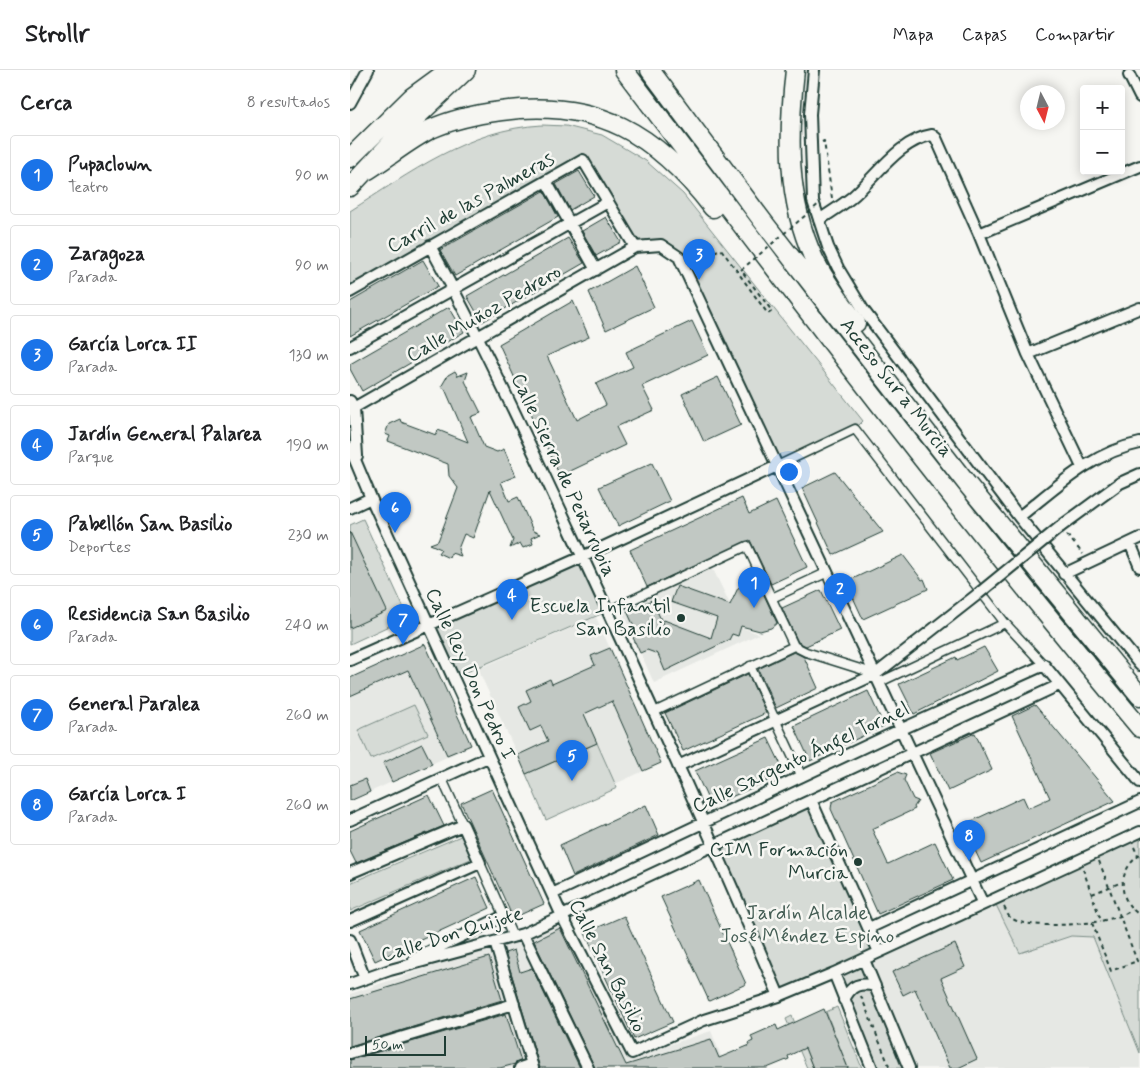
<!DOCTYPE html>
<html lang="es">
<meta charset="utf-8">
<style>
body{margin:0;font-family:Mynerve,sans-serif;background:#f6f6f6;color:#202124}
.controls{position:absolute;right:15px;top:15px;display:grid;overflow:hidden;border-radius:5px;box-shadow:0 2px 12px #0003}
.controls button{width:45px;height:45px;display:grid;place-items:center;padding:0;border:0;border-bottom:1px solid #e0e0e0;background:#fff;color:#202124;font:25px sans-serif}
.compass{position:absolute;left:670px;top:15px;width:45px;height:45px;border-radius:50%;background:#fff;box-shadow:0 2px 12px #0003;rotate:173deg}
.scale{position:absolute;left:15px;bottom:12px;width:81px;box-sizing:border-box;padding-left:5px;border:2px solid #1f3d34;border-top:0;font-size:14px;line-height:18px;white-space:nowrap;color:#1f3d34;-webkit-text-stroke:4px #f6f6f2;paint-order:stroke}
.you{position:absolute;left:438px;top:401px;width:18px;height:18px;margin:-12px;border:4px solid #fff;border-radius:50%;background:#1a73e8;box-shadow:0 0 0 8px #1a73e833}
.badge{display:grid;place-items:center;width:32px;height:32px;border-radius:50%;background:#1a73e8;color:#fff;font-size:16px;font-weight:700}
.pin{position:absolute;translate:-50% -41px;filter:drop-shadow(0 1px 2px #0008)}
.pin::after{content:'';position:absolute;top:26px;width:18px;height:15px;background:inherit;clip-path:polygon(0 0,100% 0,50% 100%)}
.list{margin:0;padding:0;list-style:none}
h2{display:flex;justify-content:space-between;align-items:center;height:65px;margin:0;padding:0 20px;font-size:21px}
h2 small{font-size:16px;font-weight:400;color:#757577}
.list li{display:grid;grid-template-columns:32px 1fr auto;gap:15px;align-items:center;box-sizing:border-box;height:80px;margin:0 10px 10px;padding:0 10px;border:1px solid #e0e0e0;border-radius:5px}
.list b{display:block;font-size:19px;white-space:nowrap}
.list p{margin:0;font-size:16px;white-space:nowrap;color:#757577}
.list em{font-size:16px;font-style:normal;color:#757577}
.map{position:relative;flex:none;width:790px;height:998px;overflow:hidden}
header{display:flex;align-items:center;gap:30px;box-sizing:border-box;height:70px;padding:0 25px;background:#fff;border-bottom:1px solid #e0e0e0}
header strong{font-size:24px}
nav{display:flex;gap:28px;margin-inline-start:auto;font-size:18px}
main{display:flex}
aside{flex:1;background:#fff}
.map>svg:first-child{display:block}
.built{fill:#e6e8e4}
.green{fill:#d6dbd6;stroke:#7a8c85}
.building{fill:#c1c8c3;stroke:#1f3d34}
.lines{fill:none;stroke-linecap:round;stroke-linejoin:round}
.pedestrian-casing{stroke:#1f3d34;stroke-width:11}
.minor-casing{stroke:#1f3d34;stroke-width:14}
.motorway-casing{stroke:#1f3d34;stroke-width:21}
.path{stroke:#1f3d34;stroke-width:2;stroke-dasharray:4 4;stroke-linecap:butt}
.pedestrian{stroke:#f6f6f2;stroke-width:8}
.minor{stroke:#f6f6f2;stroke-width:10}
.motorway{stroke:#f6f6f2;stroke-width:18}
.minor-bridge-casing{stroke:#1f3d34;stroke-width:14;stroke-linecap:butt}
.path-bridge{stroke:#1f3d34;stroke-width:2;stroke-dasharray:4 4;stroke-linecap:butt}
.minor-bridge{stroke:#f6f6f2;stroke-width:10}
.poi-dot{fill:#1f3d34;stroke:#f6f6f2;stroke-width:2}
.labels{text-anchor:middle;dominant-baseline:central;stroke-width:5;stroke-linejoin:round;paint-order:stroke}
.street-label{font-size:20px;fill:#1f3d34;stroke:#f6f6f2}
.poi-label{font-size:20px;fill:#1f3d34;stroke:#f6f6f2;text-anchor:end}
.park-label{font-size:20px;fill:#445d54;stroke:#f6f6f2}
</style>
<header>
<strong>Strollr</strong>
<nav><a>Mapa</a><a>Capas</a><a>Compartir</a></nav>
</header>
<main>
<aside>
<h2>Cerca<small>8 resultados</small></h2>
<ul class="list">
<li><span class="badge">1</span><div><b>Pupaclown</b><p>Teatro</p></div><em>90 m</em></li>
<li><span class="badge">2</span><div><b>Zaragoza</b><p>Parada</p></div><em>90 m</em></li>
<li><span class="badge">3</span><div><b>García Lorca II</b><p>Parada</p></div><em>130 m</em></li>
<li><span class="badge">4</span><div><b>Jardín General Palarea</b><p>Parque</p></div><em>190 m</em></li>
<li><span class="badge">5</span><div><b>Pabellón San Basilio</b><p>Deportes</p></div><em>230 m</em></li>
<li><span class="badge">6</span><div><b>Residencia San Basilio</b><p>Parada</p></div><em>240 m</em></li>
<li><span class="badge">7</span><div><b>General Paralea</b><p>Parada</p></div><em>260 m</em></li>
<li><span class="badge">8</span><div><b>García Lorca I</b><p>Parada</p></div><em>260 m</em></li>
</ul>
</aside>
<div class="map">
<svg width="790" height="998" viewBox="0 0 790 998">
<rect width="100%" height="100%" fill="#f6f6f2"/>
<filter id="ink" filterUnits="userSpaceOnUse"><feTurbulence type="fractalNoise" baseFrequency=".02" numOctaves="2"/><feDisplacementMap in="SourceGraphic" scale="10" xChannelSelector="R" yChannelSelector="G"/><feConvolveMatrix kernelMatrix="1 2 1 2 8 2 1 2 1" color-interpolation-filters="sRGB"/></filter>
<g filter="url(#ink)">
<path class="built" d="M362,497L391,557L409,564L304,613L271,539Z
M246,547L311,693L265,714L246,673L176,704L128,599Z
M75,574L121,676L0,731V608Z
M643,829L670,883L721,866L743,867L790,983V998H559L514,890Z
M213,852L279,988L361,961L376,998H0V924Z"/>
<path class="green" d="M192,55L216,56L252,65L296,91L333,124L513,351L505,359L427,396L329,187L311,175L285,177L233,90L0,222V141C60,103 118,59 192,55Z
M13,449L58,547L0,574V455Z
M232,487L258,541L103,608L78,554Z
M64,635L78,664L21,689L8,660Z
M247,673L267,718L196,750L176,704Z
M461,730L529,882L514,890L559,998H522L484,904L429,926L364,775Z
M790,762V983L743,867L721,866L670,883L643,829Z
M113,765L123,788L0,841V813Z
M487,937L512,998H498L476,942Z
M442,946L463,998H457L436,949Z"/>
<path class="building" d="M229,101L244,126L220,140L206,114Z
M194,121L208,147L105,206L90,180Z
M256,147L271,172L246,186L232,161Z
M218,168L234,193L132,252L117,226Z
M73,190L88,216L0,266V232Z
M285,196L304,237L256,260L239,222Z
M223,231L239,267L197,286L227,350L256,335L246,314L283,297L276,282L342,251L358,285L292,316L304,340L266,357L275,375L210,406L149,274Z
M99,237L114,262L12,321L0,299V294Z
M105,301L108,306L118,302L115,311L131,343L121,347L134,377L147,382L154,379L166,406L151,412L159,431L168,427L183,461L190,464L181,468L183,474L173,478L170,473L160,478L163,470L140,420L123,468L114,464L108,479L111,486L101,483L99,488L88,483L91,479L80,474L88,471L108,418L99,406L98,394L38,371L40,366L35,364L39,354L50,349L51,352L86,365L88,360L118,372L95,319L91,317L98,305Z
M368,307L391,355L354,372L332,324Z
M302,393L320,431L268,456L249,417Z
M485,402L533,462L483,485L452,418Z
M392,428L399,444L426,431L457,497L421,514L400,470L297,517L280,480Z
M0,462L37,541L0,558Z
M553,485L572,510L574,509L578,519L513,549L496,512Z
M407,510L427,553L421,558L410,561L391,556L388,566L382,564L379,570L315,601L308,584L297,580L290,583L281,563L286,561L277,541L302,530L313,554L314,550L361,568L367,548L321,532L327,516L380,535L388,518L398,511Z
M471,520L490,560L456,576L448,572L432,538Z
M75,574L121,675L97,685L58,600L0,626V608Z
M634,577L648,601L564,644L549,614L606,587L607,590Z
M260,578L311,693L293,701L262,631L234,644L247,673L176,704L168,685L198,671L191,656L180,661L169,637L181,631L176,620L200,609L202,614L245,595L241,586Z
M444,582L454,587L468,618L426,638L408,599Z
M398,604L416,643L333,681L315,643Z
M518,621L534,656L460,691L444,656Z
M685,635L765,731L631,793L613,755L673,727L678,738L700,728L662,646Z
M625,663L642,700L598,721L580,683Z
M418,668L435,703L361,736L345,701Z
M72,674L82,694L42,712L33,693Z
M547,702L556,705L554,710L563,729L568,731L564,737L565,739L522,759L538,794L585,772L603,810L528,844L481,739L482,732Z
M15,709L20,722L0,731V715Z
M142,719L194,834L163,848L111,733Z
M79,725L94,756L6,793L0,781V761Z
M296,735L309,765L223,806L210,775Z
M126,807L140,838L25,891L10,860Z
M349,810L396,914L359,931L311,827Z
M274,846L323,952L284,969L235,863Z
M210,858L276,995L361,969L369,988L400,975L399,973L403,971L401,966L426,955L428,960L474,939L498,998H463L455,978L438,986L439,989L417,998H245L184,871Z
M605,874L615,897L591,908L627,989L608,998H600L565,919L553,925L542,902Z
M164,880L170,902L182,898L230,998H190L155,883Z
M139,887L152,930L0,976V929Z
M156,944L171,991L165,994L150,998H0V990Z"/>
<g class="lines">
<g class="pedestrian-casing">
<path id="pedestrian" d="M427,396L505,359L655,553L694,595
M422,528L478,502
M258,541L397,476L444,576L304,642
M444,576L456,582L526,604
M400,596L452,707
M530,612L655,553
M92,709L113,755
M130,793L163,867"/>
</g>
<g class="minor-casing">
<path id="minor" d="M464,0L460,44L463,131L478,177L488,198L514,241L669,447L790,595
M779,5L790,27
M0,33L18,0
M196,111L246,200
M469,150C480,143 491,136 501,128C526,107 549,70 582,65L586,68L629,164L678,284L732,397
M629,164L790,96
M80,176C131,269 175,364 220,460C292,614 362,769 429,926
M0,222L233,90L285,177
M0,277L258,132
M678,284L790,238
M0,331L4,338L7,386
M0,340L285,177L311,175L329,187L633,834
M0,378L21,428L212,846L282,983L354,950L429,926L484,903L790,762
M0,438L21,428
M669,447C707,417 741,383 790,373
M710,457L770,413L790,404
M780,473L790,497
M714,504L790,468
M0,590L232,487L427,396
M328,696L526,604L628,524
M461,730L529,882
M0,750L138,687
M0,803L113,755L130,793L0,851
M202,824L552,659L694,595L790,712
M519,858L790,732
M173,864L238,998
M0,870L15,909
M145,872L183,998
M64,889L154,846
M514,890L559,998
M484,903L522,998
M0,914L40,900L173,864L709,615
M494,930C501,915 510,912 525,916
M0,983L164,934
M170,998L182,994"/>
</g>
<g class="motorway-casing">
<path id="motorway" d="M274,0C442,222 611,444 790,658
M300,0L415,154L617,414L790,626
M445,0C438,64 436,129 464,189C475,212 492,233 506,253
M0,88L62,27L99,0
M18,100C39,87 59,70 81,59C103,49 128,44 151,41C248,28 306,64 363,138
M0,117L57,56L116,0"/>
</g>
<path class="path" d="M472,72L474,71L482,129
M342,191L371,179L418,244L422,241L391,200
M717,465L733,484
M784,777L788,786
M790,785C767,800 767,831 790,845
M749,791L787,891L790,892
M733,799L751,851L771,846L782,840
M742,824L772,812
M654,837C656,840 657,845 660,847C673,860 733,854 751,851
M742,853L761,901L787,891
M511,926L540,998"/>
<use href="#pedestrian" class="pedestrian"/>
<use href="#minor" class="minor"/>
<use href="#motorway" class="motorway"/>
<g class="minor-bridge-casing">
<path id="minor-bridge" d="M628,524L710,457"/>
</g>
<path class="path-bridge" d="M391,200L470,133"/>
<use href="#minor-bridge" class="minor-bridge"/>
</g>
</g>
<g class="poi-dot">
<circle cx="331" cy="548" r="5"/>
<circle cx="508" cy="792" r="5"/>
</g>
<g class="labels">
<g class="street-label">
<text transform="translate(121 133) rotate(-29)">Carril de las Palmeras</text>
<text transform="translate(134 244) rotate(-30)">Calle Muñoz Pedrero</text>
<text transform="translate(546 318) rotate(52)">Acceso Sur a Murcia</text>
<text transform="translate(213 405) rotate(65)">Calle Sierra de Peñarrubia</text>
<text transform="translate(120 604) rotate(65)">Calle Rey Don Pedro I</text>
<text transform="translate(451 688) rotate(-25)">Calle Sargento Ángel Tornel</text>
<text transform="translate(102 865) rotate(-17)">Calle Don Quijote</text>
<text transform="translate(257 896) rotate(63)">Calle San Basilio</text>
</g>
<g class="poi-label">
<text x="321" y="536">Escuela Infantil<tspan x="321" dy="23">San Basilio</tspan></text>
<text x="498" y="780">CIM Formación<tspan x="498" dy="23">Murcia</tspan></text>
</g>
<g class="park-label">
<text x="457" y="843">Jardín Alcalde<tspan x="457" dy="23">José Méndez Espino</tspan></text>
</g>
</g>
</svg>
<div class="controls">
<button>+</button>
<button>−</button>
</div>
<svg class="compass" viewBox="-18 -18 36 36"><path d="M0-13l5 13h-10z" fill="#e53935"/><path d="M0 13l5-13h-10z" fill="#757577"/></svg>
<div class="scale">50 m</div>
<div class="you"></div>
<div class="pin badge" style="left:404px;top:538px">1</div>
<div class="pin badge" style="left:490px;top:544px">2</div>
<div class="pin badge" style="left:349px;top:210px">3</div>
<div class="pin badge" style="left:162px;top:550px">4</div>
<div class="pin badge" style="left:222px;top:711px">5</div>
<div class="pin badge" style="left:45px;top:463px">6</div>
<div class="pin badge" style="left:53px;top:575px">7</div>
<div class="pin badge" style="left:619px;top:791px">8</div>
</div>
</main>
